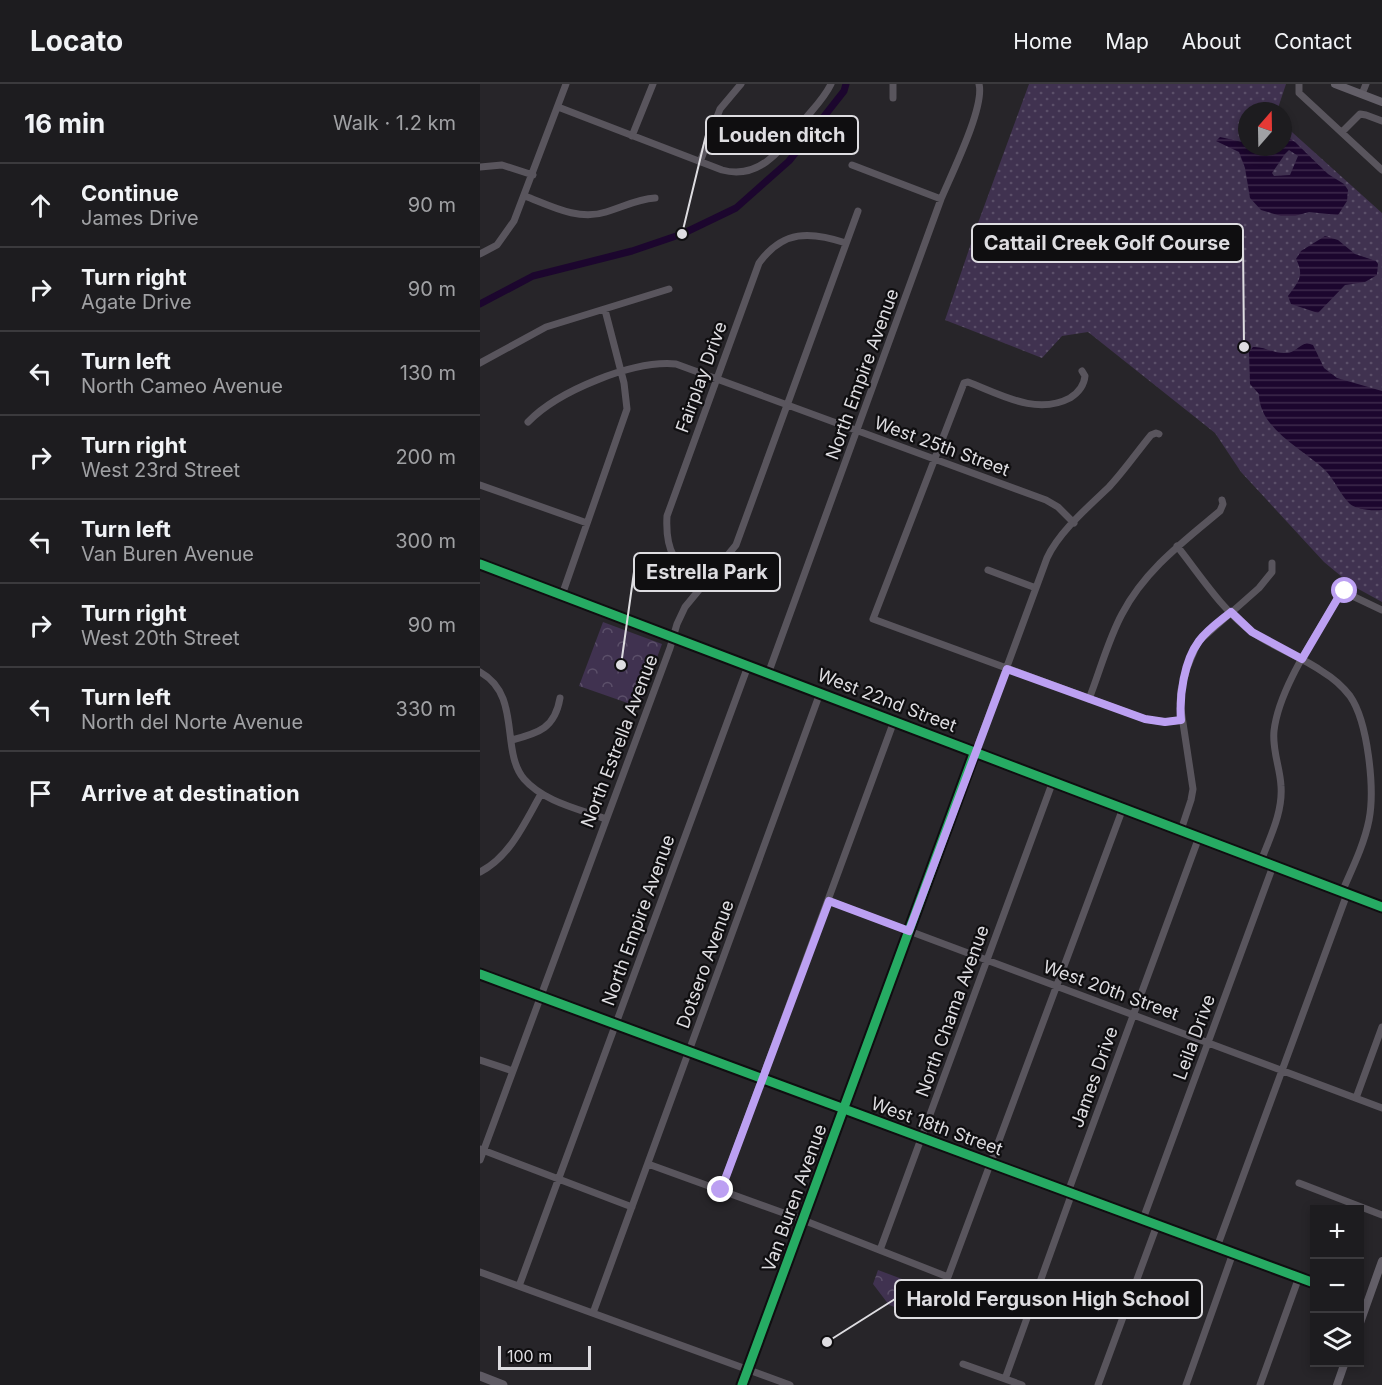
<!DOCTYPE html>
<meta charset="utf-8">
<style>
body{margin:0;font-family:Inter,sans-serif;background:#252528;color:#f1f3f6}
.controls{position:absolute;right:18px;bottom:18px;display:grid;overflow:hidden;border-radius:0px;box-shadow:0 3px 9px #0003}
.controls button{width:54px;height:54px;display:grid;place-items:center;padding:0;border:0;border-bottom:2px solid #3b3a3d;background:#1d1c1f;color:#f1f3f6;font:30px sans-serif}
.compass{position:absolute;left:758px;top:18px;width:54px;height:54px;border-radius:50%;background:#1d1c1f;box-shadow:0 3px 9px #0003;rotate:20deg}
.scale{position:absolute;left:18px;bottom:15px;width:93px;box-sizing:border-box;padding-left:6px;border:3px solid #dedde1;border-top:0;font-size:16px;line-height:21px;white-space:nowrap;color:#dedde1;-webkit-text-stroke:4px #0f0e10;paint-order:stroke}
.stop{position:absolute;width:18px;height:18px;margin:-14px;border:4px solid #bca0f2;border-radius:50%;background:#fff}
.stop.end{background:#bca0f2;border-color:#fff;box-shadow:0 2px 6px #0008}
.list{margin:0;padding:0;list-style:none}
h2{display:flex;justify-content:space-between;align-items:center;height:78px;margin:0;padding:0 24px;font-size:26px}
h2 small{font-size:20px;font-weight:400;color:#a0a1a4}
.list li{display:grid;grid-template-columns:39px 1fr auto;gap:18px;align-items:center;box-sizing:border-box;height:84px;padding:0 24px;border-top:2px solid #3b3a3d}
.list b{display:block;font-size:22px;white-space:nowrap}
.list p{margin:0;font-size:20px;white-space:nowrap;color:#a0a1a4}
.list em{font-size:20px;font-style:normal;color:#a0a1a4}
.icon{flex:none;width:33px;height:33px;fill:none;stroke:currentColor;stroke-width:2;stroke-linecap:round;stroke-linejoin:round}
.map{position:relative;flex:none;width:902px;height:1301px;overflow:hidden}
header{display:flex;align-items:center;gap:36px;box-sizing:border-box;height:84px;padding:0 30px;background:#1d1c1f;border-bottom:2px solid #3b3a3d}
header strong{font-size:28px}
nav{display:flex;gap:33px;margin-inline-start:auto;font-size:21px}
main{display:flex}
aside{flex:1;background:#1d1c1f}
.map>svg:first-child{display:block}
.grass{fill:url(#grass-dots)}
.park{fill:url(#park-crowns)}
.water{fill:url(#water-rules);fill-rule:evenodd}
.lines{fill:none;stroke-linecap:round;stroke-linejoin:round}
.canal{stroke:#1c062e;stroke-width:7}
.minor{stroke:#59555d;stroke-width:7}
.major{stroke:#635f68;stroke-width:8}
.highway{stroke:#5f5b64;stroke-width:9}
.cycleway-casing{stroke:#0f0e10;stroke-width:13}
.cycleway{stroke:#26ab63;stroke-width:9}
.route{stroke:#bca0f2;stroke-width:8}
.labels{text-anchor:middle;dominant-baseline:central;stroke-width:4.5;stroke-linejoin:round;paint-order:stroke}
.street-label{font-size:18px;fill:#dedde1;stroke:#0f0e10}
.leader{fill:none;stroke:#dedde1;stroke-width:2}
.callout-dot{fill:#dedde1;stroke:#0f0e10;stroke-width:2}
.callout{fill:#0f0e10;stroke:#dedde1;stroke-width:2}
.callout-label{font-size:20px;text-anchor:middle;font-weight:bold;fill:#dedde1}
</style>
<header>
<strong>Locato</strong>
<nav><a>Home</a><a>Map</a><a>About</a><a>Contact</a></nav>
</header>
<main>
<aside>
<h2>16 min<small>Walk · 1.2 km</small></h2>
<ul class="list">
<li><svg class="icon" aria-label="ahead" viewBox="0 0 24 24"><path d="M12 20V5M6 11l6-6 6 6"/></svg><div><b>Continue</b><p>James Drive</p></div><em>90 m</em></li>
<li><svg class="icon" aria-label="right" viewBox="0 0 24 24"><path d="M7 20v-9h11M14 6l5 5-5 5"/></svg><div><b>Turn right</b><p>Agate Drive</p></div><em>90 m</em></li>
<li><svg class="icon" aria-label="left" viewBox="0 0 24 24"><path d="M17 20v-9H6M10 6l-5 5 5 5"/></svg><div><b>Turn left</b><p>North Cameo Avenue</p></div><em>130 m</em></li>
<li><svg class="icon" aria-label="right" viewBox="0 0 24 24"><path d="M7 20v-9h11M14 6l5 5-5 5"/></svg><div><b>Turn right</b><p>West 23rd Street</p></div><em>200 m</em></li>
<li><svg class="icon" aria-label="left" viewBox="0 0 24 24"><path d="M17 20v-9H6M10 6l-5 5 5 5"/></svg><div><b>Turn left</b><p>Van Buren Avenue</p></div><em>300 m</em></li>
<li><svg class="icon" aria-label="right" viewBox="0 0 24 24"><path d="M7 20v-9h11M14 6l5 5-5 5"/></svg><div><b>Turn right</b><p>West 20th Street</p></div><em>90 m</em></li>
<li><svg class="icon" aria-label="left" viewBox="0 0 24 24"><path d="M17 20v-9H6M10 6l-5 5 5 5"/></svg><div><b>Turn left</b><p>North del Norte Avenue</p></div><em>330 m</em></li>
<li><svg class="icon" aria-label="arrive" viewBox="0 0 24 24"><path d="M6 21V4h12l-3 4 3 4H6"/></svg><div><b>Arrive at destination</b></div></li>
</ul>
</aside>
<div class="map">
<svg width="902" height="1301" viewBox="0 0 902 1301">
<defs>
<pattern id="grass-dots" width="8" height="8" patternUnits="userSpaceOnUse" patternTransform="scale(1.5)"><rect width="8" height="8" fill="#403250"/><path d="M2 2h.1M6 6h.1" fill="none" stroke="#5b4f69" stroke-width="1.8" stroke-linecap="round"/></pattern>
<pattern id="park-crowns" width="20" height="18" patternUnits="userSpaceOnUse" patternTransform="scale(1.5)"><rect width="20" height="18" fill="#403250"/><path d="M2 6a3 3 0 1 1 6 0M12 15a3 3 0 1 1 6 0" fill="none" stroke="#5b4f69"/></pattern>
<pattern id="water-rules" width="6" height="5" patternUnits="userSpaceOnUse" patternTransform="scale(1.5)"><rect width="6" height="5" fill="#1c062e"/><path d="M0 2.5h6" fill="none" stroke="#3d2a4c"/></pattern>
</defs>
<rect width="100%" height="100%" fill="#272529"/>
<path class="grass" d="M549,0H806L797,27H767V63H803V40L902,129V518L873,502L844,478L761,388L735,349L608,248L582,252L562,274L465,236L498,139Z"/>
<path class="park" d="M123,538L182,560L159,623L99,602Z
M398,1186L438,1201L428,1228L409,1221L393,1200Z"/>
<path class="water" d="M803,50L815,58L848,90L864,100L868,106L867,117L858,131L829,128L815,132H801L781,126L770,114L765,84L759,68L736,57L740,53L767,59V63H803ZM809,66L818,72L810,91L794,92L792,89L805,70Z
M845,152L858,156L875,170L896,177L898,180L897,191L885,198L865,201L838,229L811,220L808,212C818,198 825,192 816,175L821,167Z
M827,259L833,261L844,284L857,294L902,307V426C894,427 877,426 870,420C861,412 854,395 845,386C823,365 779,345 779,310L770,300L769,268L773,263C784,262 794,270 806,269C815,269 819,261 827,259Z"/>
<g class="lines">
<path class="canal" d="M0,220L53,192L152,167L202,150L256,124L309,77L364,7L366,0"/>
<path class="minor" d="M413,0V14
M819,0V9L902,86
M882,10L886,0
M78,23L242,86C282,97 304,61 325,35C334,24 345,13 351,0
M862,48L880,30L886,31L902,37
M152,52L173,0
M220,78L240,25L261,0
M372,81L461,115
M0,83L22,81L53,91
M45,112C71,122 98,137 126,128C143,123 157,115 175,114
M0,170L17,161L34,137L86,0
M0,279L66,243L189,205
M602,287L605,292C604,302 598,309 590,314C556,332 520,310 488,298L484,299L393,535L665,635L685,638L701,636
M48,338C78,307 153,276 196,280L566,416L578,423L594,439
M0,401L107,439
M697,462C720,491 742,526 772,548C794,564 821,572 843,588C853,594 863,603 870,612C888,638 895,705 889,736C884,761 872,785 862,808
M0,480L902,823
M508,486L556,504
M223,501C195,482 185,467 187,432L279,179C303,146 330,147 366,159
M82,511L147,325L144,299L125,226
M0,588C42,611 20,667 44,695C64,718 99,725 126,735
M288,590L461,115C471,91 505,23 499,0
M609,615C620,587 628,556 642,530C665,486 703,458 740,427L743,420L742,416
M32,656C59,649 75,644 80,614
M701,746L711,716L713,705L700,619L701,606L707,584L718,558L779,504L792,488V479
M781,777C790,753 803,728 801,702C800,683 792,666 794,647C799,602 840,546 862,507L902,526
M0,788C30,773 45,738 61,710
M349,817L902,1024
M0,890L834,1199
M0,976L33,987
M876,1014L902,943
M0,1065L152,1123
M0,1076L190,564L197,540L205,523L256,461L378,127
M168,1080L323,1136L468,1193L643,724
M819,1099L902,1131
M241,1106L414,637
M588,1108L719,753
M663,1135L793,782
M737,1163L867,810
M400,1166L573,697
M0,1188L310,1301
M39,1202L268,582
M113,1229L340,609
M483,1280L542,1301
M525,1295L592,1109
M262,1301L567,474C579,448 608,423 629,403C644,387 657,368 671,351L676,349L679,350
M618,1301L677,1141
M706,1301L753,1169
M780,1301L819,1193"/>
<path class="major" d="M855,0L902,18
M880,1239L902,1177
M857,1301L865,1278"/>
<path class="highway" d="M0,1292L23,1301"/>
<g class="cycleway-casing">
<path id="cycleway" d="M0,480L902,823
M0,890L834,1199
M262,1301L495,667"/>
</g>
<use href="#cycleway" class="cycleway"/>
</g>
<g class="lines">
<path class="route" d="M241,1106L349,817L429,847L527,585L665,635L685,638L701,636C699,612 704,577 719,557C727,546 740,537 751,528L772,548L822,575L862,507H865"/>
</g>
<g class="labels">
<g class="street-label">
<text transform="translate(382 290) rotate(-70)">North Empire Avenue</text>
<text transform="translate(221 293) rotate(-70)">Fairplay Drive</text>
<text transform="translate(462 362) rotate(20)">West 25th Street</text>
<text transform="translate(407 616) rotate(21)">West 22nd Street</text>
<text transform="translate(139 657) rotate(-69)">North Estrella Avenue</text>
<text transform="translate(158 836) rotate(-70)">North Empire Avenue</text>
<text transform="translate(225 880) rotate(-70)">Dotsero Avenue</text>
<text transform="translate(631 906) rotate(20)">West 20th Street</text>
<text transform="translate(472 927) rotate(-70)">North Chama Avenue</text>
<text transform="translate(714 953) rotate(-70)">Leila Drive</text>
<text transform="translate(614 993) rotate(-70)">James Drive</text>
<text transform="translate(457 1042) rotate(20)">West 18th Street</text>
<text transform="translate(314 1114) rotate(-70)">Van Buren Avenue</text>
</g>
</g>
<path class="leader" d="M202 150L226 51M764 263L763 159M141 581L154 488M347 1258L415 1215"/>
<g class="callout-dot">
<circle cx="202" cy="150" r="6"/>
<circle cx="764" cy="263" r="6"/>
<circle cx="141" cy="581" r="6"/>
<circle cx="347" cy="1258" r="6"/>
</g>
<g class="callout">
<rect x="226" y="32" width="152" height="38" rx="6"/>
<rect x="492" y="140" width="271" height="38" rx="6"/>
<rect x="154" y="469" width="146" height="38" rx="6"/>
<rect x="415" y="1196" width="307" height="38" rx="6"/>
</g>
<g class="callout-label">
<text x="302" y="58">Louden ditch</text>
<text x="627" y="166">Cattail Creek Golf Course</text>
<text x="227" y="495">Estrella Park</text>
<text x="568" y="1222">Harold Ferguson High School</text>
</g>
</svg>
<div class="controls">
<button>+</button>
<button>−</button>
<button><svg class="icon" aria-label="layers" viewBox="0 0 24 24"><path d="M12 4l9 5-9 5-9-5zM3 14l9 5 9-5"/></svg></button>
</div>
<svg class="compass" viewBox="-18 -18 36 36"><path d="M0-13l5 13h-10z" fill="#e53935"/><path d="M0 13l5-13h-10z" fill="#a0a1a4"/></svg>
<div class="scale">100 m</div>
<div class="stop" style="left:865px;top:507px"></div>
<div class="stop end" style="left:241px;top:1106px"></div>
</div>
</main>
